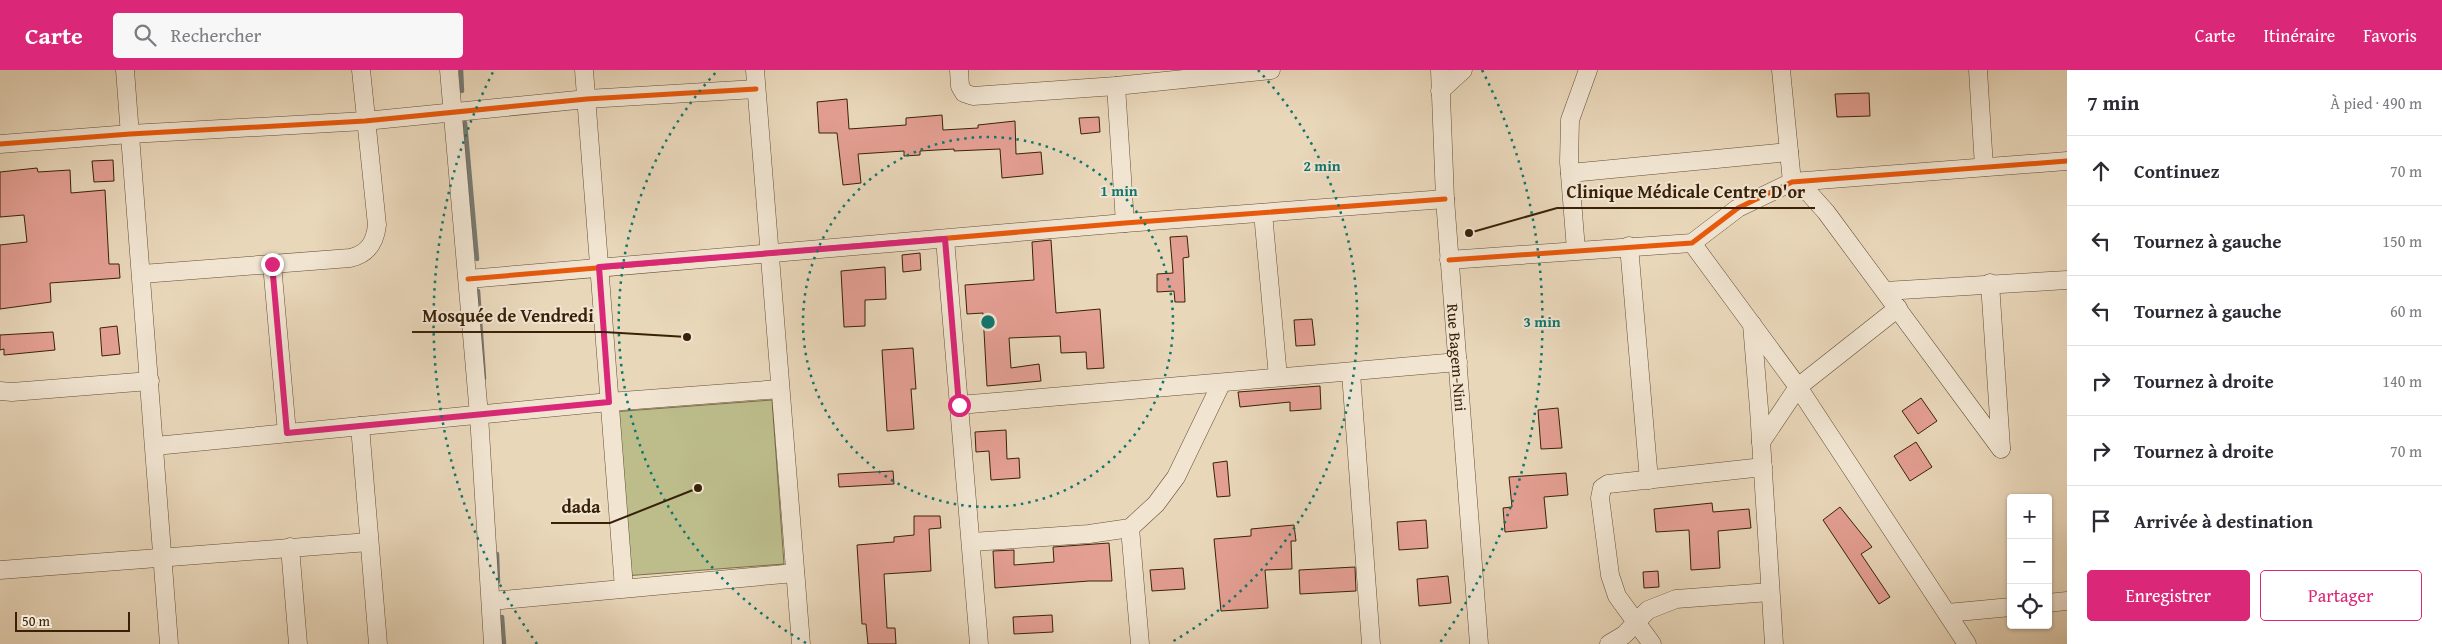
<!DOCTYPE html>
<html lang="fr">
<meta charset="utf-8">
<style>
body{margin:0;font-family:"Gentium Book Plus",serif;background:#f7f7f7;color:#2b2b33}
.controls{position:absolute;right:15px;bottom:15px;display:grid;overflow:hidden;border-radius:5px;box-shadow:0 1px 4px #0004}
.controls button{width:45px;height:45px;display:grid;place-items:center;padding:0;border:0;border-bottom:1px solid #e1e1e2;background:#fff;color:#2b2b33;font:25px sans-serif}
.scale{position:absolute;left:15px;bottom:12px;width:115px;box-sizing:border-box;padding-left:5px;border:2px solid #392109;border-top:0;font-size:14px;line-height:18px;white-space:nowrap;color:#392109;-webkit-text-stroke:4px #f1e5d2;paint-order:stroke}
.stop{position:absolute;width:15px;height:15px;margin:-11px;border:4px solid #db2777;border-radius:50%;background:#fff}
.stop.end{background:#db2777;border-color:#fff;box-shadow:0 1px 5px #0008}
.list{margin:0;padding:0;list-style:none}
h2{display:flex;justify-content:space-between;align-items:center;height:65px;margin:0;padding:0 20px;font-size:21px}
h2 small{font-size:16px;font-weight:400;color:#7c7c81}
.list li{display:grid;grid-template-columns:32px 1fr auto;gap:15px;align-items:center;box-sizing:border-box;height:70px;padding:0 20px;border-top:1px solid #e1e1e2}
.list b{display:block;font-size:19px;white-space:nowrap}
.list em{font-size:16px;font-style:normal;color:#7c7c81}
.actions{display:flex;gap:10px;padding:15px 20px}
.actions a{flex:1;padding:11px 0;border:1px solid #db2777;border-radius:5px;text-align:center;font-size:18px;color:#db2777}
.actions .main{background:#db2777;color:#fff}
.icon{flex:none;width:28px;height:28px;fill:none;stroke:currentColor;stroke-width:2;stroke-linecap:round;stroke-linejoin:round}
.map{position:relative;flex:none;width:2067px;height:574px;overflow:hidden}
header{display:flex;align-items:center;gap:30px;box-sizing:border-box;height:70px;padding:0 25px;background:#db2777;color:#fff}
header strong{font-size:24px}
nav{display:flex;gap:28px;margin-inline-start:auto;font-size:18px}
.search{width:350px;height:45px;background:#f7f7f7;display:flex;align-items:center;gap:12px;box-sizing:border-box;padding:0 18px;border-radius:5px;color:#7c7c81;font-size:19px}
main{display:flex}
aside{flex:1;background:#fff}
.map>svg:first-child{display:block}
.green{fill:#bcbd8b;stroke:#7a6f4a}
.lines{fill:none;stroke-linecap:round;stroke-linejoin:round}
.stream{stroke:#767a74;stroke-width:4.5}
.building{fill:#e49f93;stroke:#392109}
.minor-casing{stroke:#654e35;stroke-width:19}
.minor{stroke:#f1e5d2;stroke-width:18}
.cycleway-casing{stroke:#f1e5d2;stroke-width:8}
.cycleway{stroke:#e8590c;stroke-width:5}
.route{stroke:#db2777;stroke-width:6}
.ring{fill:none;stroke:#0f766e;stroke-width:2.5;stroke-dasharray:2.5 5}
.labels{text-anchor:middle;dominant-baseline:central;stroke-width:4;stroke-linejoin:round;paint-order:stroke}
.street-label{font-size:16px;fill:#392109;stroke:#f1e5d2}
.centre{fill:#0f766e;stroke:#f1e5d2;stroke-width:2.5}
.ring-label{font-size:15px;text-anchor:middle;font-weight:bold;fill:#0f766e;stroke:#f1e5d2;stroke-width:4;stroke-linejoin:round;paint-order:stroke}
.leader{fill:none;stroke:#392109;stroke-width:2}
.callout-dot{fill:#392109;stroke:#f1e5d2;stroke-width:2}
.callout-label{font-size:18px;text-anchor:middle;font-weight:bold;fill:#392109;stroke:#f1e5d2;stroke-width:4;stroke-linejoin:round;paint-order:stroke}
</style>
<header>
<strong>Carte</strong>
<div class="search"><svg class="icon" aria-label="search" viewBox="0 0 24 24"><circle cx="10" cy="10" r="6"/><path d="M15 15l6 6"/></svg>Rechercher</div>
<nav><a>Carte</a><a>Itinéraire</a><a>Favoris</a></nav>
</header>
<main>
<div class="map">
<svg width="2067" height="574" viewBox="0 0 2067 574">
<rect width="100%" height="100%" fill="#e9d7ba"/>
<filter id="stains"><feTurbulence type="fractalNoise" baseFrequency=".004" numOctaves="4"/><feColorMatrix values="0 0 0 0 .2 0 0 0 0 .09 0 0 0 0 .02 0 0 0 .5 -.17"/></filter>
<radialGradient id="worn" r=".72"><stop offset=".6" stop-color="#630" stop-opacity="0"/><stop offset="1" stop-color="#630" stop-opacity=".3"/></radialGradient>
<path class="green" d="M772,330L784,494L624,506L612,342Z"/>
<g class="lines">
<path class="stream" d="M461,0L462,21
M465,53L477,189
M478,221L484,308
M497,484L498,512
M502,547L504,574"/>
</g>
<path class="building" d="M1869,23L1870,46L1837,47L1835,24Z
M847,29L849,59L906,55V48L942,45L943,60L978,58V55L1015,51L1016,84L1041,82L1043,104L1002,108L1000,79L954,81V79L920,81V85L904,86V81L858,84L861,113L843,115L837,63H819L817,32Z
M1099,47L1100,62L1081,64L1079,48Z
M113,90L114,111L94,112L92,91Z
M37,98L38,102L70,100L71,123L105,120L109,194H119L120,208L50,213L51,232L0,239V175L27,172L24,145L0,147V102Z
M1187,166L1189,187L1183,188L1185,232H1175L1174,221L1157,222V204L1173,203L1170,167Z
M1051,170L1056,243L1100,239L1104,298L1087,299L1086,282L1061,283L1060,266L1009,268L1011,298L1039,294L1041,311L987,316L983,243L967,244L965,215L1034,210L1032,172Z
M920,183L921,200L903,202L902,185Z
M885,197L886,229L865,230V256L844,257L841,201Z
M1312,249L1315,275L1296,276L1294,250Z
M117,256L120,284L102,286L100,258Z
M53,262L55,280L4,285V279L0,280V265Z
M913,278L916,319H911L914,359L887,361L882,280Z
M1320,316L1321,339L1290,341V332L1240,337L1238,322Z
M1921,328L1937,351L1918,364L1902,341Z
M1558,338L1562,378L1541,379L1538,340Z
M1006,360L1007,389L1019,388L1020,408L991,410L989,381L976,382L975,362Z
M1916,372L1932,397L1910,411L1894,386Z
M1227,391L1230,426L1217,427L1213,393Z
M893,401L894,414L839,417L838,404Z
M1566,403L1568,425L1544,427L1547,458L1505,462L1503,438L1512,437L1509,407Z
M1712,433L1713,442L1749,439L1751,458L1718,461L1720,498L1691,500L1689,460L1656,462L1654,439Z
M1840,437L1872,477L1861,484L1890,527L1879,534L1823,450Z
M914,446H940L941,458L929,459L931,501L884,504L887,558H895L896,574H868L866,554H862L857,475L894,472V467L914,465Z
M1426,450L1428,478L1399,480L1397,452Z
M1294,455L1296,471H1291L1292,499L1265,500L1268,538L1221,541L1214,469L1251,466V459Z
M1109,473L1112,511H1089L995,518L993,481L1014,480V495L1054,492L1053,477Z
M1355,497L1356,521L1300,524L1299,500Z
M1183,498L1185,519L1152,521L1150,500Z
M1658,501L1659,517L1644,518L1643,502Z
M1448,506L1451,533L1419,536L1417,509Z
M1052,545L1053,562L1014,564L1013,547Z"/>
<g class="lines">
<g class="minor-casing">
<g id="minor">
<path d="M125,0L169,574"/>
<path d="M449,0L479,345L493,574"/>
<path d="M584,0L624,518"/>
<path d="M755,0L801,574"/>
<path d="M959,0L960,16L964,23L973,26L1116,16L1271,0"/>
<path id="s1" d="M1440,0L1445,129L1479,574"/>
<path d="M1781,0L1792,112"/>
<path d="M1978,0L1984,97"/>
<path d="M1116,16L1125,153"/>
<path d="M1440,21L1463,0"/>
<path d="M0,74L130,64L365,51L587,29L756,19"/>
<path d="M1570,103L1789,82"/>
<path d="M1792,112L1809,123L1826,142L2001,379"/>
<path d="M1263,143L1278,307"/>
<path d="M945,169L979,574"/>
<path d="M1692,173L1798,317L1967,574"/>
<path d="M1629,176L1649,410"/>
<path d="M1576,180L1569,92L1570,50L1588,0"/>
<path d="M1449,190L1692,173L1738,138L1792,112L2067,91"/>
<path d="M272,194L287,363"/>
<path d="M142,204L350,188C368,184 375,173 377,155L361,0"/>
<path d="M468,209L1125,153L1445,129"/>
<path d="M1990,213L2001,378"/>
<path d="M1885,221L2067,210"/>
<path d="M1752,254L1759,339L1774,574"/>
<path d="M1351,303L1371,574"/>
<path d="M0,321L12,322L150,311"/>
<path d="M959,335L1458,292"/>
<path d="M360,356L378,574"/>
<path d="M1761,372L1798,317L1898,238"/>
<path d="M155,376L609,332L780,319"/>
<path d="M1130,458L1140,574"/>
<path d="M972,472L1089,464L1130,458L1156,434L1176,407L1221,314"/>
<path d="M290,477L298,574"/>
<path d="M0,500L369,472"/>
<path d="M491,531L795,503"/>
<path d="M2048,533L2067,531"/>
<path d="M1947,543L2011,537"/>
<path d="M1609,574L1624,565L1648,540L1676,529L1770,522"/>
<path d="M1652,574L1617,526L1610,505L1600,428L1602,418L1608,414L1763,397"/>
</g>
</g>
<use href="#minor" class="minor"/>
<g class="cycleway-casing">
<path id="cycleway" d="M0,74L130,64L365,51L587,29L756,19
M1449,190L1692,173L1738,138L1792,112L2067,91
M468,209L1125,153L1445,129"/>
</g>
<use href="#cycleway" class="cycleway"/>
</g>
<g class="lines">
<path class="route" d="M272,194L287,363L609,332L599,197L945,169L959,335"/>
</g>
<g class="ring">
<circle cx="988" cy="252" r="185"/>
<path d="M806 573A369 369 0 0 1 718 0M1258 0A369 369 0 0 1 1170 573"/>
<path d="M537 574A554 554 0 0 1 494 0M1482 0A554 554 0 0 1 1439 574"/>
</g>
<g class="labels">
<g class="street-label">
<text stroke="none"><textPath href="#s1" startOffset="288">Rue Bagem-Nini</textPath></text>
</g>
</g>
<circle cx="988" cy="252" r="8" class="centre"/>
<g class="ring-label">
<text x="1322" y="101">2 min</text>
<text x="1119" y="126">1 min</text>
<text x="1542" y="257">3 min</text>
</g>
<path class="leader" d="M1469 163L1557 138H1815M687 267L604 262H412M698 418L610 453H551"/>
<g class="callout-dot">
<circle cx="1469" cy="163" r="5"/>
<circle cx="687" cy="267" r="5"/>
<circle cx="698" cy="418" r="5"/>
</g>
<g class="callout-label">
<text x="1686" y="128">Clinique Médicale Centre D'or</text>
<text x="508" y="252">Mosquée de Vendredi</text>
<text x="581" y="443">dada</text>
</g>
<rect width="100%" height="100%" filter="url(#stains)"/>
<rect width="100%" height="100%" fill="url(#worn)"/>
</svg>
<div class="controls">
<button>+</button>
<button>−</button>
<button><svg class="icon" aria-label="locate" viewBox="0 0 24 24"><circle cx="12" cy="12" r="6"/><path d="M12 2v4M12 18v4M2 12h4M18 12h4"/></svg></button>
</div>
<div class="scale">50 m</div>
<div class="stop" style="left:959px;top:335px"></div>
<div class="stop end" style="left:272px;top:194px"></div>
</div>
<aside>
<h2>7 min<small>À pied · 490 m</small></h2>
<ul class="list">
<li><svg class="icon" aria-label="ahead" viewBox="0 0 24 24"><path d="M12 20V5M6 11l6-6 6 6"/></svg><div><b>Continuez</b></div><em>70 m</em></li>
<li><svg class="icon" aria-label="left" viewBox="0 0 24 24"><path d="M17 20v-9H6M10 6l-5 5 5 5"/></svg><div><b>Tournez à gauche</b></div><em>150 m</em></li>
<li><svg class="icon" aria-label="left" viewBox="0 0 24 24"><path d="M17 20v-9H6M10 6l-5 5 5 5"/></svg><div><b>Tournez à gauche</b></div><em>60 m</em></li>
<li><svg class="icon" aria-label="right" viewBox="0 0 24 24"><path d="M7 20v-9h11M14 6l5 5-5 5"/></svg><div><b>Tournez à droite</b></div><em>140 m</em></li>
<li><svg class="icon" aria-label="right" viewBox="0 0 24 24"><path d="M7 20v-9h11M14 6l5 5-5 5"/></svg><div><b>Tournez à droite</b></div><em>70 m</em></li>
<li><svg class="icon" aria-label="arrive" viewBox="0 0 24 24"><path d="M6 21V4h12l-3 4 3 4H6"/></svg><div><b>Arrivée à destination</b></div></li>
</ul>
<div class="actions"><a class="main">Enregistrer</a><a>Partager</a></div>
</aside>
</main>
